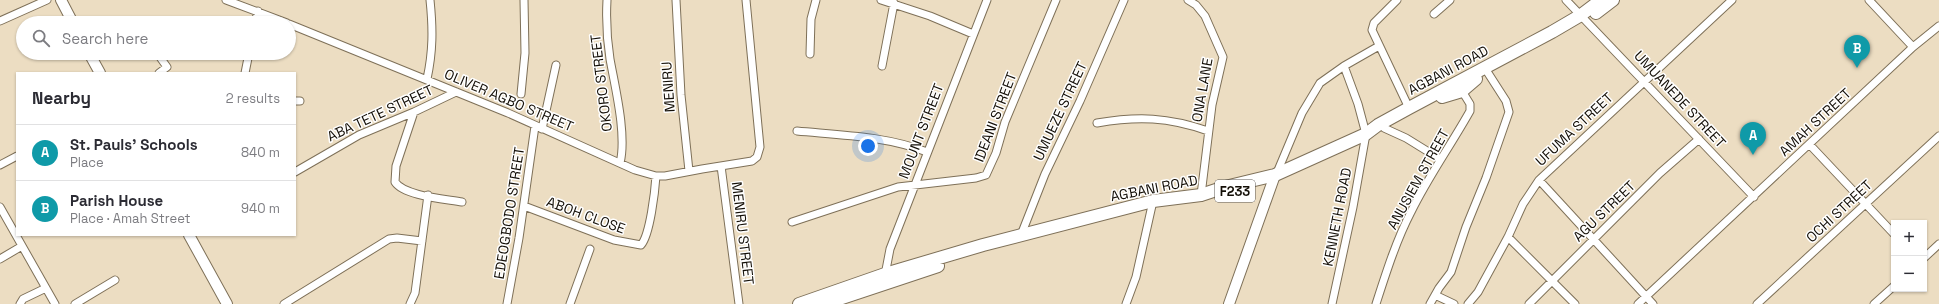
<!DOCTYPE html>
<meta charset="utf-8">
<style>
body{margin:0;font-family:"Space Grotesk",sans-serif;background:#f7f7f7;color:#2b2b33}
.controls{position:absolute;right:12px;bottom:12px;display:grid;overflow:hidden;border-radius:0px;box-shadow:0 1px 3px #0004}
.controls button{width:36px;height:36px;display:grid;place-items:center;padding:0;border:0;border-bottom:1px solid #e1e1e2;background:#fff;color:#2b2b33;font:20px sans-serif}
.you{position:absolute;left:868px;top:146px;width:14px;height:14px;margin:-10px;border:3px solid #fff;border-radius:50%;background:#1a73e8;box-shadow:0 0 0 6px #1a73e833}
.badge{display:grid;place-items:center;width:26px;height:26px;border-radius:50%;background:#db2777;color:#fff;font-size:13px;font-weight:700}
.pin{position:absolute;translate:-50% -33px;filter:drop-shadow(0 1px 2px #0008)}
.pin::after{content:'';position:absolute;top:21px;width:14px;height:12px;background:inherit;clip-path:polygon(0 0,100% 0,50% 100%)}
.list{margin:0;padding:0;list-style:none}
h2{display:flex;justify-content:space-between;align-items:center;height:52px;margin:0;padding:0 16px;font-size:17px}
h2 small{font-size:13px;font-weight:400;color:#7c7c81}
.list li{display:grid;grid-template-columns:26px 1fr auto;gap:12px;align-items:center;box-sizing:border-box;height:56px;padding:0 16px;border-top:1px solid #e1e1e2}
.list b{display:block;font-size:15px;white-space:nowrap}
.list p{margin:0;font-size:13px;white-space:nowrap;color:#7c7c81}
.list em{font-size:13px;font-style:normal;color:#7c7c81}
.icon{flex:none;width:22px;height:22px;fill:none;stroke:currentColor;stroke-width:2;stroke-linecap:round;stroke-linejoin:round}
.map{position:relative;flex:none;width:1939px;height:304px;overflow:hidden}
.search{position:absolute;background:#fff;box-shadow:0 1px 3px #0004;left:16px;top:16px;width:280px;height:44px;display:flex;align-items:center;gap:10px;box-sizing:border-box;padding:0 14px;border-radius:22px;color:#7c7c81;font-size:15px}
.panel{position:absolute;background:#fff;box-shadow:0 1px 3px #0004;left:16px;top:72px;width:280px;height:164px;border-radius:0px}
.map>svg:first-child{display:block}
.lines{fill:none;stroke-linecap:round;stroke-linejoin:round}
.minor-casing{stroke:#7e7058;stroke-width:9}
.secondary-casing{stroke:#7e7058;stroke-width:12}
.primary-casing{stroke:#7e7058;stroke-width:14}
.minor{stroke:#fff;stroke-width:7}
.secondary{stroke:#fff;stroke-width:10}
.primary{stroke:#fff;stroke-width:12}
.labels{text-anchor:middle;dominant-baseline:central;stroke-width:3;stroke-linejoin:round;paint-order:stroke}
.shield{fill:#fff;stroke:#5a5651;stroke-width:1}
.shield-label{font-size:13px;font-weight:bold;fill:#130e06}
.street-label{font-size:14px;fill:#130e06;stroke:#fff}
</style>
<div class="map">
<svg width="1939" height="304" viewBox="0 0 1939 304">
<rect width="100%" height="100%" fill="#ecddc2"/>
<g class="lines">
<g class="minor-casing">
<path id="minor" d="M226,0L287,23
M607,0C606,19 607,40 610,59C615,87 627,135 620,163
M676,0L681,95L689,171
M881,0L930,16L973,34
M1188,0L1196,5L1205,16L1223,57L1212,105L1201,195
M1397,0L1374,23L1372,30L1409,108
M1566,0L1754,197
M1869,0L1913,47
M1434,14L1450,0
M0,21L47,0
M255,23L258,11
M289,24L508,113L635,170L656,176H665L702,169L752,161L757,157L760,147L746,0
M157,53L167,67L159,73
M810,54L811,19L816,0
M882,66L894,3
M245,73L249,53
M427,79C433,51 433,29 430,0
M521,94L525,53L524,0
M295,101H300
M414,112L396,166L395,182C404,196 446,199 462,202
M1097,123C1138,116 1168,117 1208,131
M1384,128L1406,138L1440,159
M542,129L556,65
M797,131C840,135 886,136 927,152
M1810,145L1894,234
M0,165L17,156
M721,166L739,304
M295,172L359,135L414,112L456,92
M1276,175L1302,113L1320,83L1344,66
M1539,180L1653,304
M524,206L614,240L641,245C650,235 655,191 656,176
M0,207L55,304
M792,222L898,187L976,178L986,175L996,153L1005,122L1056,0
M1021,235L1045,174L1080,101L1124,0
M1508,237L1575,304
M1924,258L1939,244
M0,259L22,246
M885,275L890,249L987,0
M1435,295L1454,304
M20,304L23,299L46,288
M75,304L115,280
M284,304L389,239L397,238L422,241
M410,304L415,293L428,195
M507,304L519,238L535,126
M570,304L590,249
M1126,304L1136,277L1153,201
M1332,304L1353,207L1366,134L1358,104L1344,66L1379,46
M1376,304C1386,273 1396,241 1411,212C1428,177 1451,145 1470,111V104L1462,91
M1430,304L1439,288L1451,272L1466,227L1486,178L1509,112L1506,101L1488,73
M1468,304L1478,292L1508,237L1523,204L1539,180L1732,0
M1529,304L1660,173L1699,139
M1638,304L1913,47L1939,26
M1757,304L1939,136
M1874,304L1894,286"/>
</g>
<g class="secondary-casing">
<path id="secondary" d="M61,0L73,23
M89,53L100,73
M189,235L227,304
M1229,304L1275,175"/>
</g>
<g class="primary-casing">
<path id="primary" d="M1596,13L1613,0
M1442,97L1462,91L1476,79
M799,304L885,274L983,245L1153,201L1201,195L1225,187L1275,175L1366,134L1378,125L1409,108L1552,32L1581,15L1601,0
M824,304L938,266"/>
</g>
<use href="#minor" class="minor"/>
<use href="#secondary" class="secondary"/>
<use href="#primary" class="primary"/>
</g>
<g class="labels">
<rect class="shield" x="1215" y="180" width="40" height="22" rx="3"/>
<g class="shield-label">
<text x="1235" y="191">F233</text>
</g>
<g class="street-label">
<text transform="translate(1448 70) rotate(-28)">AGBANI ROAD</text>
<text transform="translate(601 83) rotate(-97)">OKORO STREET</text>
<text transform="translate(668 87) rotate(-94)">MENIRU</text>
<text transform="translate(1202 90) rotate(-80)">ONA LANE</text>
<text transform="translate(1680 99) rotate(47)">UMUANEDE STREET</text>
<text transform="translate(509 100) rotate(23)">OLIVER AGBO STREET</text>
<text transform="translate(1060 111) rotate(-65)">UMUEZE STREET</text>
<text transform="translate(380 113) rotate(-25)">ABA TETE STREET</text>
<text transform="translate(995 117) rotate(-69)">IDEANI STREET</text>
<text transform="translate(1815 122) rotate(-43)">AMAH STREET</text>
<text transform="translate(1574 129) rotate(-43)">UFUMA STREET</text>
<text transform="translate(921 131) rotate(-69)">MOUNT STREET</text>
<text transform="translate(1418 179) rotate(-61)">ANUSIEM STREET</text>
<text transform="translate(1154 188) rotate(-11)">AGBANI ROAD</text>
<text transform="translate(1604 211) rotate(-44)">AGU STREET</text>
<text transform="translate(1839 211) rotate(-43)">OCHI STREET</text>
<text transform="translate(509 213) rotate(-81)">EDEOGBODO STREET</text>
<text transform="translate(586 215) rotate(20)">ABOH CLOSE</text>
<text transform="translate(1337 217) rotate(-79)">KENNETH ROAD</text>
<text transform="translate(743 233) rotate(83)">MENIRU STREET</text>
</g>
</g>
</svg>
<div class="controls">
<button>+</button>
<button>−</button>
</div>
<div class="you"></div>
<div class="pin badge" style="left:1753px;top:155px;background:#0f9aa8">A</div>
<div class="pin badge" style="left:1857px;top:68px;background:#0f9aa8">B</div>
<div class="search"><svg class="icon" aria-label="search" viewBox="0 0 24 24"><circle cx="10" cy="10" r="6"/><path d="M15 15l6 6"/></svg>Search here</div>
<section class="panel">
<h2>Nearby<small>2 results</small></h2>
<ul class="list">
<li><span class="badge" style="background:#0f9aa8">A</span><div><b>St. Pauls' Schools</b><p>Place</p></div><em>840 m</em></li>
<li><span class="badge" style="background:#0f9aa8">B</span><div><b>Parish House</b><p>Place · Amah Street</p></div><em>940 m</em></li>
</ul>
</section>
</div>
